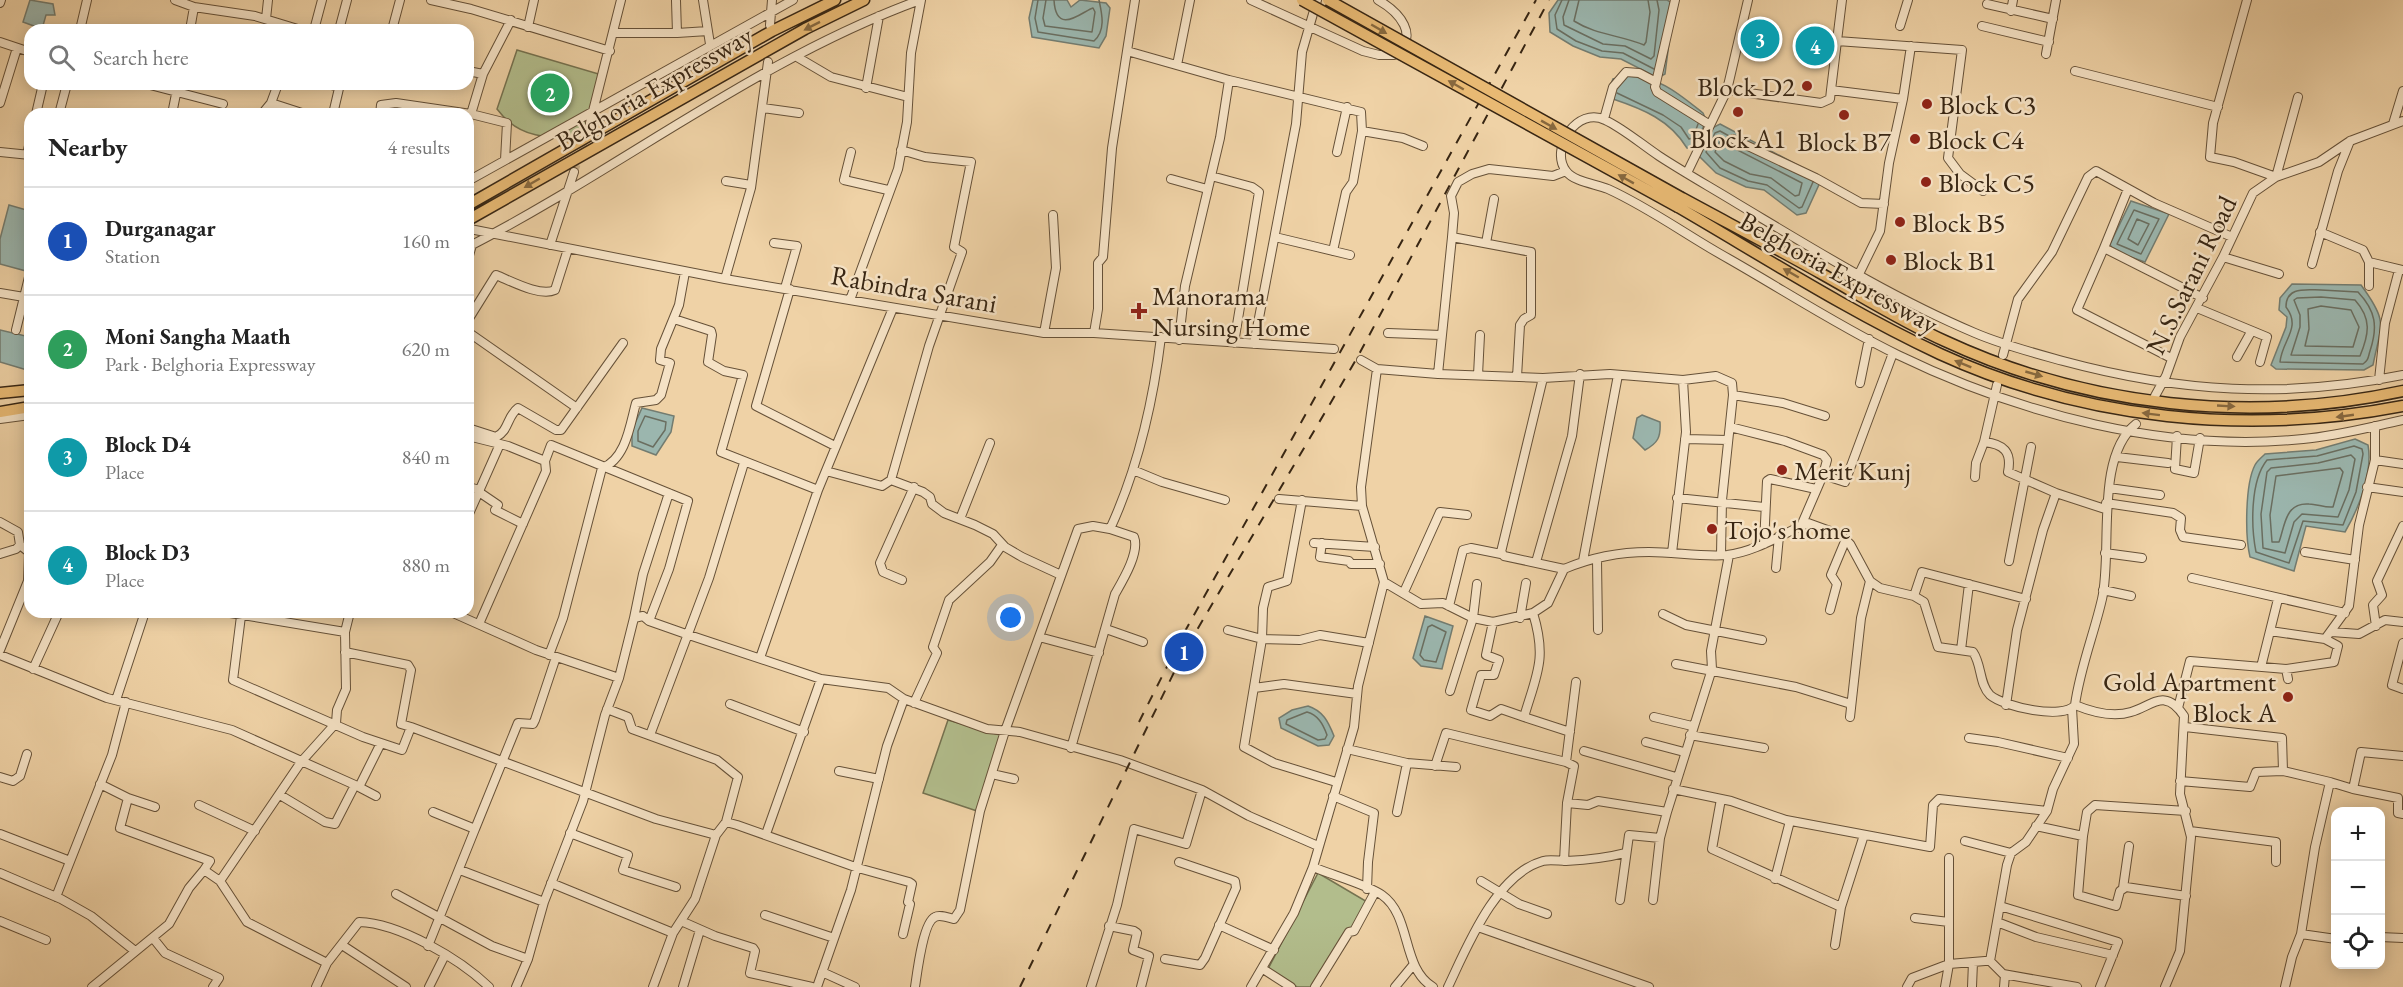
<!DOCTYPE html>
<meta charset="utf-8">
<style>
body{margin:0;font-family:"EB Garamond",serif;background:#f6f6f6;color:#222}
.controls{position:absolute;right:18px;bottom:18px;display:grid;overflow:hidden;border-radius:12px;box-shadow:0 3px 15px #0003}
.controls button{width:54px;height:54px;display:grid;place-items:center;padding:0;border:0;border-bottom:2px solid #e0e0e0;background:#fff;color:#222;font:30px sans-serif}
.you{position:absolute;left:1011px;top:618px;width:21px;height:21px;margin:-15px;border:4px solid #fff;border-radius:50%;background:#1a73e8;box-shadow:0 0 0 9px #1a73e833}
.badge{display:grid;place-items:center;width:39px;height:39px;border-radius:50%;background:#b45309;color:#fff;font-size:20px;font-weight:700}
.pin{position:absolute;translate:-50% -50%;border:3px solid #fff;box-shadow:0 2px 6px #0006}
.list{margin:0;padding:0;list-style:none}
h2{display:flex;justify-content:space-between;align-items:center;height:78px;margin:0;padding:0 24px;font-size:26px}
h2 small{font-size:20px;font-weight:400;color:#767676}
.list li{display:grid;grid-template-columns:39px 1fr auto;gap:18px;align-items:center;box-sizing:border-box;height:108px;padding:0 24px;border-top:2px solid #e0e0e0}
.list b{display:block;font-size:22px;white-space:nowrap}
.list p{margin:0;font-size:20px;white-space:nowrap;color:#767676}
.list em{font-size:20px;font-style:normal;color:#767676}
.icon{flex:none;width:33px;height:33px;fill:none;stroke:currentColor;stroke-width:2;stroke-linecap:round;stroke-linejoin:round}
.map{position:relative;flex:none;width:2403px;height:987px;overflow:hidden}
.search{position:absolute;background:#fff;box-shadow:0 3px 15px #0003;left:24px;top:24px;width:450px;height:66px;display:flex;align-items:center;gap:15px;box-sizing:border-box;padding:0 21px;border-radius:18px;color:#767676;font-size:22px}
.panel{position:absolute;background:#fff;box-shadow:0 3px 15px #0003;left:24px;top:108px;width:450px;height:510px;border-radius:18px}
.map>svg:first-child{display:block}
.green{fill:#b2bd8c;stroke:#757250;stroke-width:1.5}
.water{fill:#9bb6ae;stroke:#737c70;stroke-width:1.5}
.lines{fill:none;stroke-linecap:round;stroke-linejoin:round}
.shore{stroke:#6a6e60;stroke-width:1.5}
.minor-tunnel{stroke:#cab089;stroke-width:8;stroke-dasharray:8 4;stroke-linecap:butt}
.minor-casing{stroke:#665138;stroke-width:10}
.highway-casing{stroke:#382613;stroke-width:13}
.minor{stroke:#f5e2c5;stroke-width:8}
.highway{stroke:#e8b973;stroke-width:10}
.rail{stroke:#382613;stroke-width:2;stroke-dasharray:10 10;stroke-linecap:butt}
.highway-bridge-casing{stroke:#382613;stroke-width:13;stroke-linecap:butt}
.highway-bridge{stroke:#e8b973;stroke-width:10}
.oneway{fill:#87683e}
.poi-dot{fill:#8f2418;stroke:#f5e2c5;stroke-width:2}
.labels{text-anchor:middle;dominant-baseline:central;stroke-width:5;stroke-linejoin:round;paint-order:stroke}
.poi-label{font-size:27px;fill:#382613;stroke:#f5e2c5;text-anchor:start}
.street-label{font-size:27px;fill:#382613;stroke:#f5e2c5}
</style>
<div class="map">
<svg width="2403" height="987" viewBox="0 0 2403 987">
<rect width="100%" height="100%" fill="#efd2a6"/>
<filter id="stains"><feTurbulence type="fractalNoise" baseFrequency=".00333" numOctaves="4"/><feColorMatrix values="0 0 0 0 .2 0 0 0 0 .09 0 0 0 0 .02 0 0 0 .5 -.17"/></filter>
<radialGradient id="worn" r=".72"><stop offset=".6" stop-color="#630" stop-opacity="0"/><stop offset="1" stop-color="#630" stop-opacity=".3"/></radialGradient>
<path class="green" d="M517,50L602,75L596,102L583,136C549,138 520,140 497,109Z
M948,720L1000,735L977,811L923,793Z
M1318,873L1369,903L1311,987H1297L1268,969Z"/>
<path class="water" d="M30,0L53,4L55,15H46L42,29L23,22Z
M1033,0H1067L1071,7L1080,0L1106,3L1110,8L1106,36L1099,48L1032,37L1029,18Z
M1558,0H1667L1674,4L1665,74L1658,78L1621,59L1600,57L1573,46L1550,32L1549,13Z
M1626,76C1659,76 1678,93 1703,113L1706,120L1695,148H1687C1670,120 1643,109 1613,99L1609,89L1613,79Z
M1720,124L1822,178L1806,213L1797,215L1764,190L1746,187L1716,173L1698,155L1710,129Z
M2131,201L2169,214L2145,262L2113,251L2110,244Z
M9,205L30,211V257L26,271L0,264V239Z
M2292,284L2361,285C2389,323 2381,324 2373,365L2364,370L2276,369L2271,365L2286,327L2287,317L2279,310L2280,298Z
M0,330L30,337L27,370L0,362Z
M642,408L674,416L671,432L656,455L632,446V430Z
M1642,415L1660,422C1661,437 1658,443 1645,450L1633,438L1637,418Z
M2355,439L2368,445C2373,472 2359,508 2345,532L2306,526L2294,571L2250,557C2245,536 2245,484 2255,465C2257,461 2262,457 2265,454L2316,450Z
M1425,616L1453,626L1442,669L1421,666L1413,658Z
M1308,706C1323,711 1328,721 1334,736L1329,745L1318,746L1281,728L1279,718L1292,710Z"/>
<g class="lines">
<path class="shore" d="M1038,0L1035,18L1038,32L1094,41C1106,30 1102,14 1099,0
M1046,0L1043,18L1045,26L1092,32L1095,12L1093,8C1084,10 1056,38 1054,0
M1562,0L1555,15L1557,29L1576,41L1602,51L1623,53L1654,69
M1569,0L1563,17L1564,25L1603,44L1625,46L1651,59L1654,56L1659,10L1657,0
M1579,0L1574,21C1596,35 1620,35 1644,45L1646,42L1650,12L1648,0
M1617,93L1663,115L1681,127L1689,139L1693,138L1698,124
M1729,136L1720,131L1715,133L1706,152L1720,168L1748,181L1767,185L1799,208L1802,207L1813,182
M1720,141L1802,183L1799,195L1795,196L1771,178L1750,174L1724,161L1715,152Z
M2134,210L2159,219L2141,254L2117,244Z
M2137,219L2149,224L2138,245L2128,239Z
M2321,290L2358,292C2376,311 2378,327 2370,351C2368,357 2369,360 2363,364L2280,362C2282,340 2302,328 2286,307C2286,286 2306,290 2321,290Z
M2321,297L2355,300C2372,319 2369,334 2360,356L2291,355L2300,327V315L2294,300L2297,298Z
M2321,306L2351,310L2359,327L2353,347L2305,346L2309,329L2308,309Z
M645,416L666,422L665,430L653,447L638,441V431Z
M2354,446L2362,449L2363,454L2356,492L2343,525L2303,521L2289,563L2256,552C2251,527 2250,481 2267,460L2317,456Z
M2351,455L2355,459L2349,490L2338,517L2302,514L2294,522L2285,553L2263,548L2261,514L2267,472L2271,468L2318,463Z
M2340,468L2343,472L2333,507C2325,508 2317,504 2309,504C2285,502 2285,526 2279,542H2272L2270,515L2276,476Z
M1432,625L1446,632L1436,662L1424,660L1420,655L1428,627Z
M1307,712C1318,715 1323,724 1327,735L1325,739L1318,740L1286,724L1287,720Z"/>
<path class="minor-tunnel" d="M574,172L590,123"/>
<g class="minor-casing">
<path id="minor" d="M175,0L194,7L255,16L301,30
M431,0L471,9L610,51
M703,0L710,44
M1135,0L1127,51L1229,80L1361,112L1362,131L1353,182L1346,192L1333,251
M1251,0L1363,51L1379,55H1394C1421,36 1399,12 1378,0
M1675,0L1655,87L1657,92L1710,125
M2247,0L2213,123L2210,157L2234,162L2276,177L2298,97
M0,3L1,0
M1987,4L2053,19
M2011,11L2013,0
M266,19L268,0
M770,25L772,0
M1900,26L1908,0
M1982,26L2049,42
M528,27L534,0
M80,30L87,0
M190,30L194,7
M314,30L322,0
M339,30L347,0
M392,30L400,0
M615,33H677L676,1
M677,33L708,31
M1837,41L1962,50L1948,158L1960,174L1983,191
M0,42L30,52
M2046,54L2056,0
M797,57L831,77L908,97
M1177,65L1190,0
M468,71L483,74L471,114L507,123L505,160
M2075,71L2218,107
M483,74L511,20
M327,84L339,87
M150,85L223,104
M866,88L879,16
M1727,90L1748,0
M1831,90L1842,0
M1903,99L1911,46
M0,103L17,48
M271,103L305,114
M763,108L799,113
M36,114L43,84
M59,114L67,84
M172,114L178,84
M262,114L271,103L278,84
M333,114L340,84
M380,114L381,105L396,103L471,114
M1604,119L1613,87L1626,72L1639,73L1656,82
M590,123L621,0
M2393,124L2403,91
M1362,131L1403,138L1423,146
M1733,139L1816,178L1861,203L1884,204
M0,152L30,155
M851,152L844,180L888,190
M1337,152L1347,107
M27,155L30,141
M1687,173L1727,90L1821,103L1830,99L1831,90L1903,99L1889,163L1880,231L1859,274
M1211,176L1252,187L1259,192L1234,343
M1171,179L1207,189
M468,181L793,0
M726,181L751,185
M2128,189L2104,248L2203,298
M470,229L725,279L1044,333H1094L1334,349
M2320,232L2363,250L2369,262V286
M1275,237L1350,255
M1452,237L1531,252V315L1524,319L1520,325L1517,377
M774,243L797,246L785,288
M1486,243L1494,199
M550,245L574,172
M468,247C620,169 758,59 920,0
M2104,248L2077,310L2171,358
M2223,257L2279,274
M468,259L472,245
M2369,262L2402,270
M2312,264L2338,171L2350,141
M725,279L751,188L768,62
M790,289L756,406L835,446
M0,293L24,297
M850,300L898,169L907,122L911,53L921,0
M2197,308L2267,337L2260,362
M674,319L711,331L712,335L708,362L724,371L743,375L721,452L818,490
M468,320L496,275C511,281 540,297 555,290L568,249
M16,330L30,273
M468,332L577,408
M1044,333L1056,268L1053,215
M1094,333L1098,309V263L1103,257L1112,148L1127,51
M1388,333L1441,335
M1179,340L1185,286L1220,138L1229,80
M1254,344L1296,124L1302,52L1317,0
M2003,355L2018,299L2052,252L2088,177L2096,171L2154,203L2232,237
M2237,357L2251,332
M1361,360L1377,369L1438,374L1543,378L1610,374L1683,380L1716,376L1732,383L1733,395L1722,500L1721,555
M1438,374L1452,237L1454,213L1451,196L1458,182L1472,174L1489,169L1553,176L1566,171
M1478,375L1480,335
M2403,375C2286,399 2178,392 2063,361C2034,353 2003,345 1975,333C1892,298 1815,250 1738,204C1712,188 1685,173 1659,156C1641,144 1624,129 1605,120C1578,106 1549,148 1566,171C1574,182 1596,184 1608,189C1650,208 1689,237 1729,259C1785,291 1840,327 1898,355C2020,414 2166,453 2303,439C2337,436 2370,427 2403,420
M1543,378L1501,552L1504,556L1564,569
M2379,380L2385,323L2399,270
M1860,383L1869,339
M1997,385L1984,442C2004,444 2012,452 2008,472L2056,493L2105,509
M1733,395L1783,403L1825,416
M2155,396L2166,376L2180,337L2223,257L2253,193L2276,177L2319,162L2350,141L2403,121
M0,419L30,415
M2375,426V460L2403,464
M1730,427L1785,441L1823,455L1827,460L1823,475
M468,428L496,437C509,431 507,416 518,408L556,430H561L623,343
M468,436L508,446L545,461L551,445L688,501L669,569L649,621
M2177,436L2175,469L2194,473L2200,438
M1685,439L1728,440
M2117,457L2168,463
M1133,470L1162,482L1225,500
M826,471L882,486L891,480L923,492L930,497L932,504L944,513L975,525L993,534L1005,547L1022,557L1061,575
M1975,477L1976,463L1984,442
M891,480L929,346L962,252L954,247L971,162L925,157L901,150
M468,487L480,490
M2367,487L2403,492
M2109,488L2160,495
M479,492L498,505L495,510L523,524
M1677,498L1764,507
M1279,499L1362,506
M1302,500L1287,581L1268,587L1263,608L1262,639L1244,747L1274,763L1336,782
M2106,503L2173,513L2181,518L2180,530L2183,537L2241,545
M468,516L500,444
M960,519L990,443
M0,522L18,532L20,545L30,553
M1801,526L1823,475L1845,482L1893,353
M1314,543L1375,547
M1322,543L1320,557L1349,561L1351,564H1380
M1764,544L1767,481L1770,479L1816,489
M2305,552L2355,560
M1672,553L1686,432L1683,380
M2105,553L2142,558
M0,554L16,549L20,545
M1597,560L1598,630
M1583,561L1618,375
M2009,561L2031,447
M1536,562L1572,436L1580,374
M1776,568L1779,536
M2192,578L2345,613
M902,580L883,572L880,563L914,487
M1384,582L1421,604L1443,603L1473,618L1493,622L1533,613L1548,603L1564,569C1590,558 1620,552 1649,552C1675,552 1701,557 1727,555C1755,552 1782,534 1808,523L1841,535L1850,544L1870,581L1880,588L1914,596L1924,602L1938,647L1973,652C1982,665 1979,684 1990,695C2004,707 2063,720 2075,705C2080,668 2094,634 2102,599C2113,552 2094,457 2136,424
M2103,590L2131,596
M1404,592L1440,512L1467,515
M1914,596L1922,572L2026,599
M1449,606L1463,550L1471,548L1501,554
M1830,610L1837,584L1831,575L1846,539
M224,612L345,632
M451,612L536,650L619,678L634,618L643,616L649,621L686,634L821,679L888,688L904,699L987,729L1020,732L1120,760L1202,790L1249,816L1318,846
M1533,613C1547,659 1537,673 1524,717L1570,732
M1663,614L1686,625L1762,640
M241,616L233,680L363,737L402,750L411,727L656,819L716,835L726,822L737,825L858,868L909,882L912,884L908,902L910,904L903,934
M634,618L643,574L669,493
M1520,618L1526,583
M1493,622L1486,655L1499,660L1494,675H1481L1471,710L1490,716L1501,709L1524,717
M479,624L546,471L545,461
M2376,626L2373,605L2382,595L2377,581L2403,526
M1106,629L1143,642
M1228,630L1262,639L1300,640L1320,635L1369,643
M2270,631L2278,599
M2332,632L2359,634L2385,620L2403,622
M1039,637L1099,653
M2403,643L2392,685L2403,689
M0,650L28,581L29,552
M1961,650L1969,584
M345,652L408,665L411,670L401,724L411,727
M0,655L107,698L232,730L355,785
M549,655L563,618L602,468C626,459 630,425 636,403L656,400L661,395L670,363L660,360L661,349L679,305L685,272
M760,658L818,490L893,308
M1676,664L1796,687L1851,704
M2261,667L2270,631L2325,639L2349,606L2359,525L2375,460
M33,669L59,612
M2286,669L2334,662L2338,646L2325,639
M1254,688L1284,684L1357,694
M1450,691L1473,618L1477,584
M116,700L145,612
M914,703L937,653L933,647L949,600L990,562L1002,545
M730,704L804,732
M2006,705L2017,630L2043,530L2056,493
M2075,705C2092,712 2112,718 2131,712C2152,706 2165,687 2184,716L2180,794L2191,837L2180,951L2165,987
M2178,708L2190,661L2286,669L2288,679
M607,709L628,717L632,729L717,760L738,777L726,822
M1654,717L1692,726
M1850,717L1861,618L1870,581
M2185,727L2282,738L2283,771L2330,782
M650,735L709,578L744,463
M1690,735L1764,748
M1969,738L1998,742L2068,758
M1646,742L1684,752
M1071,748L1115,594C1123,580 1140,552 1134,537L1110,529
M1347,749L1407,763L1397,812
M1584,751L1676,777
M1566,762L1576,682
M1407,763L1456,767
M1435,766L1446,733L1566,762L1574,766L1567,803
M839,771L879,779
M992,774L1014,779
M0,777L13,781L20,776L27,754
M2180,781L2250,787L2256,772L2283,771
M100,784L128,798L120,828L210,861L204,870
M359,787L381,743
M1673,789L1731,801L1786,820L1930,847L1933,805L1939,799L2047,811L2053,789L2074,744L2072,708
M2353,789L2398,798V813L2403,814
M280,795L325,822L335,824L355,785L376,796
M1333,796L1374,813L1368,862L1367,889
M128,798L155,807
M1721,799L1712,849L1841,907L1835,945
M199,805L255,831
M433,812L475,829L518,723L533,724L535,720L556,657
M2036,826L2083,836L2087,812L2095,805L2186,811
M2190,831L2276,842V862
M570,833L628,855L623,870L676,887
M0,834L70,861
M766,834L821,679
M2083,836L2078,895L2116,906L2120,891L2126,887L2186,896
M1965,841L2011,853
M1564,861L1567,803L1588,805L1598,801L1667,812
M1313,867C1332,875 1368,885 1382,895C1412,916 1401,968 1433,987
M460,870L544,902
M0,873L61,899L91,916L135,951
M1775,879L1790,821
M220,881L301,762L336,723L337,710L346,689L345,632L350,612
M1481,881L1519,904L1547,914
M551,883L673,933
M2123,888L2129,846
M396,894L492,946L528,959
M56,897L112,755L126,702
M1620,900L1629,835L1660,838
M1653,900L1660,838L1667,812L1712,669L1711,651L1729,555
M2000,906L2118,942L2100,987
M1841,907L1864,835
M765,915L834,938
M1915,918L1949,922
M0,921L46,940
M681,921L715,936L753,948L755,951L750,973L812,987
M1997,922L2036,937L2113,955
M1219,925L1274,950
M1109,926L1134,931L1137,933L1133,950L1149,956L1141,987
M1478,927L1649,987
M2301,934L2336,939
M2380,937L2403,938
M153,938L165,953L219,978L213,987
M342,945L406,987
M428,946L475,829
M1165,959L1200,965L1205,958L1236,888L1235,881L1179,862
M1990,961L2007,865L2011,853L2026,842L2047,811
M1263,969L1291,987
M822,972L855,987
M92,987L169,924L189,888L204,870L220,881L247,922L327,963L359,922C399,923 460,959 489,987
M316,987L327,963
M429,987L445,955
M516,987L528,959L544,902L583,801L605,715L619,678
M653,987L673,933L695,899L716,835
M683,987L700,930
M817,987L851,890L887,746L904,699
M915,987C917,974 923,922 935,917C940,914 949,918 954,919L960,910L980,811L1005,731L1078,529L1093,526L1110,529C1138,468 1153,403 1161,337
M1091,987L1117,905L1134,829L1186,844L1202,790
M1251,987L1294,913L1313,867L1354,727L1358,686L1384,582L1362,506L1361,487L1377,369
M1315,987L1349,932L1354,931L1375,892
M1395,987L1414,964
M1448,987C1467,947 1496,874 1543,861C1550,859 1559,861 1566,861C1586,860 1606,858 1625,853
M1907,987L1912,978L1949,964L1985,961H1990L2003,974L2077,987
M1945,987L1949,964V858
M1972,987L1973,962
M2004,987L2005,975
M2285,987L2292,957L2301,934L2315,847L2330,782L2353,789L2361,752L2403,756"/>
</g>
<g class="highway-casing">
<path id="highway" d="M1682,198C1728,223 1776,248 1822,274C1863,297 1903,322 1945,341C2087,407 2251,424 2403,391
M468,205L772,31L835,0
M1678,207C1764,257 1850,312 1940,354C2084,420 2248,436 2403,406
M468,220L805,29L864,0
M0,393L30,390
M0,412L30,407"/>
</g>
<use href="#minor" class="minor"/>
<use href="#highway" class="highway"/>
<path class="rail" d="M1139,722L1184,633L1536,0
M1020,987L1184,652L1357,358L1549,0"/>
<g class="highway-bridge-casing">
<path id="highway-bridge" d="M1302,0L1678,207
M1328,0L1682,198"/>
</g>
<use href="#highway-bridge" class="highway-bridge"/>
</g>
<defs><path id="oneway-solid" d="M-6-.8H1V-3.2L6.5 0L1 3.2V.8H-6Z" transform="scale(1.5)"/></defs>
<g class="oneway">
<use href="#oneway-solid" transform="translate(812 26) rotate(153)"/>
<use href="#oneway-solid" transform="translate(1379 29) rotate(30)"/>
<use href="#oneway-solid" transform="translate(1456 85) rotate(-150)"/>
<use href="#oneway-solid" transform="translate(1549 125) rotate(29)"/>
<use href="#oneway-solid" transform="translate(1626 179) rotate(-151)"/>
<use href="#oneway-solid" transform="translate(532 183) rotate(150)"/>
<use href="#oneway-solid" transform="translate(1791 273) rotate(-150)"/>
<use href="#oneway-solid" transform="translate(1963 364) rotate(-158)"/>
<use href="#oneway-solid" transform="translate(2034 374) rotate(16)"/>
<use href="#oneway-solid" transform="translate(2226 406) rotate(3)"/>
<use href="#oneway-solid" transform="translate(2151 414) rotate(-173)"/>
<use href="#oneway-solid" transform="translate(2345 416) rotate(172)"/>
</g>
<g class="poi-dot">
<circle cx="1807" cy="86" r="6"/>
<circle cx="1927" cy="104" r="6"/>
<circle cx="1738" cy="112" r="6"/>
<circle cx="1844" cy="115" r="6"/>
<circle cx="1915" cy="139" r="6"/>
<circle cx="1926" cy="182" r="6"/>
<circle cx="1900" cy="222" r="6"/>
<circle cx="1891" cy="260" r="6"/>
<path d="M1136 302h6v6h6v6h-6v6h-6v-6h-6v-6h6z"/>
<circle cx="1782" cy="470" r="6"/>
<circle cx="1712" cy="529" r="6"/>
<circle cx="2288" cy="697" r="6"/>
</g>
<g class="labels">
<g class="poi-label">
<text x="1795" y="86" text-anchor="end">Block D2</text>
<text x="1939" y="104">Block C3</text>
<text x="1738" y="138" text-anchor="middle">Block A1</text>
<text x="1927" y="139">Block C4</text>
<text x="1844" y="141" text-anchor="middle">Block B7</text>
<text x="1938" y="182">Block C5</text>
<text x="1912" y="222">Block B5</text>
<text x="1903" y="260">Block B1</text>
<text x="1152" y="295">Manorama<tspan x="1152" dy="31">Nursing Home</tspan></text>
<text x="1794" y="470">Merit Kunj</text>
<text x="1724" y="529">Tojo's home</text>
<text x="2276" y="681" text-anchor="end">Gold Apartment<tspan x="2276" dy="31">Block A</tspan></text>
</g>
<g class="street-label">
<text transform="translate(654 88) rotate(-30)">Belghoria Expressway</text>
<text transform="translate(1839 272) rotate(29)">Belghoria Expressway</text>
<text transform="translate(2191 275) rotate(-64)">N.S.Sarani Road</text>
<text transform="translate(914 289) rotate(10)">Rabindra Sarani</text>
</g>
</g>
<rect width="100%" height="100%" filter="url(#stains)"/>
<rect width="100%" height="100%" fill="url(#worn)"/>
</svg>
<div class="controls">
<button>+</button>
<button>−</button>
<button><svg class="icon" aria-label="locate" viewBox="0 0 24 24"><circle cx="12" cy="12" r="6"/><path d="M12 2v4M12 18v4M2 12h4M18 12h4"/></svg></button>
</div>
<div class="you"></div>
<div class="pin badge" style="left:1184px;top:652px;background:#1a4fb4">1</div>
<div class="pin badge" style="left:550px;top:93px;background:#2e9e5b">2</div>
<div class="pin badge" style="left:1760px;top:39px;background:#0f9aa8">3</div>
<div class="pin badge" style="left:1815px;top:46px;background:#0f9aa8">4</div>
<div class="search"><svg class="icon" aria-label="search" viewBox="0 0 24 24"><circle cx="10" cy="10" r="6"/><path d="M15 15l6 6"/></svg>Search here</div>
<section class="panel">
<h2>Nearby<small>4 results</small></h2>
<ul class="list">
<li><span class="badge" style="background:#1a4fb4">1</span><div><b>Durganagar</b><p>Station</p></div><em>160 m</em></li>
<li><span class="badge" style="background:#2e9e5b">2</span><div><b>Moni Sangha Maath</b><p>Park · Belghoria Expressway</p></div><em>620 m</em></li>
<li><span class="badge" style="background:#0f9aa8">3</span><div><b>Block D4</b><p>Place</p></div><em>840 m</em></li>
<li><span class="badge" style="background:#0f9aa8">4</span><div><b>Block D3</b><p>Place</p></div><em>880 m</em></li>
</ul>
</section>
</div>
